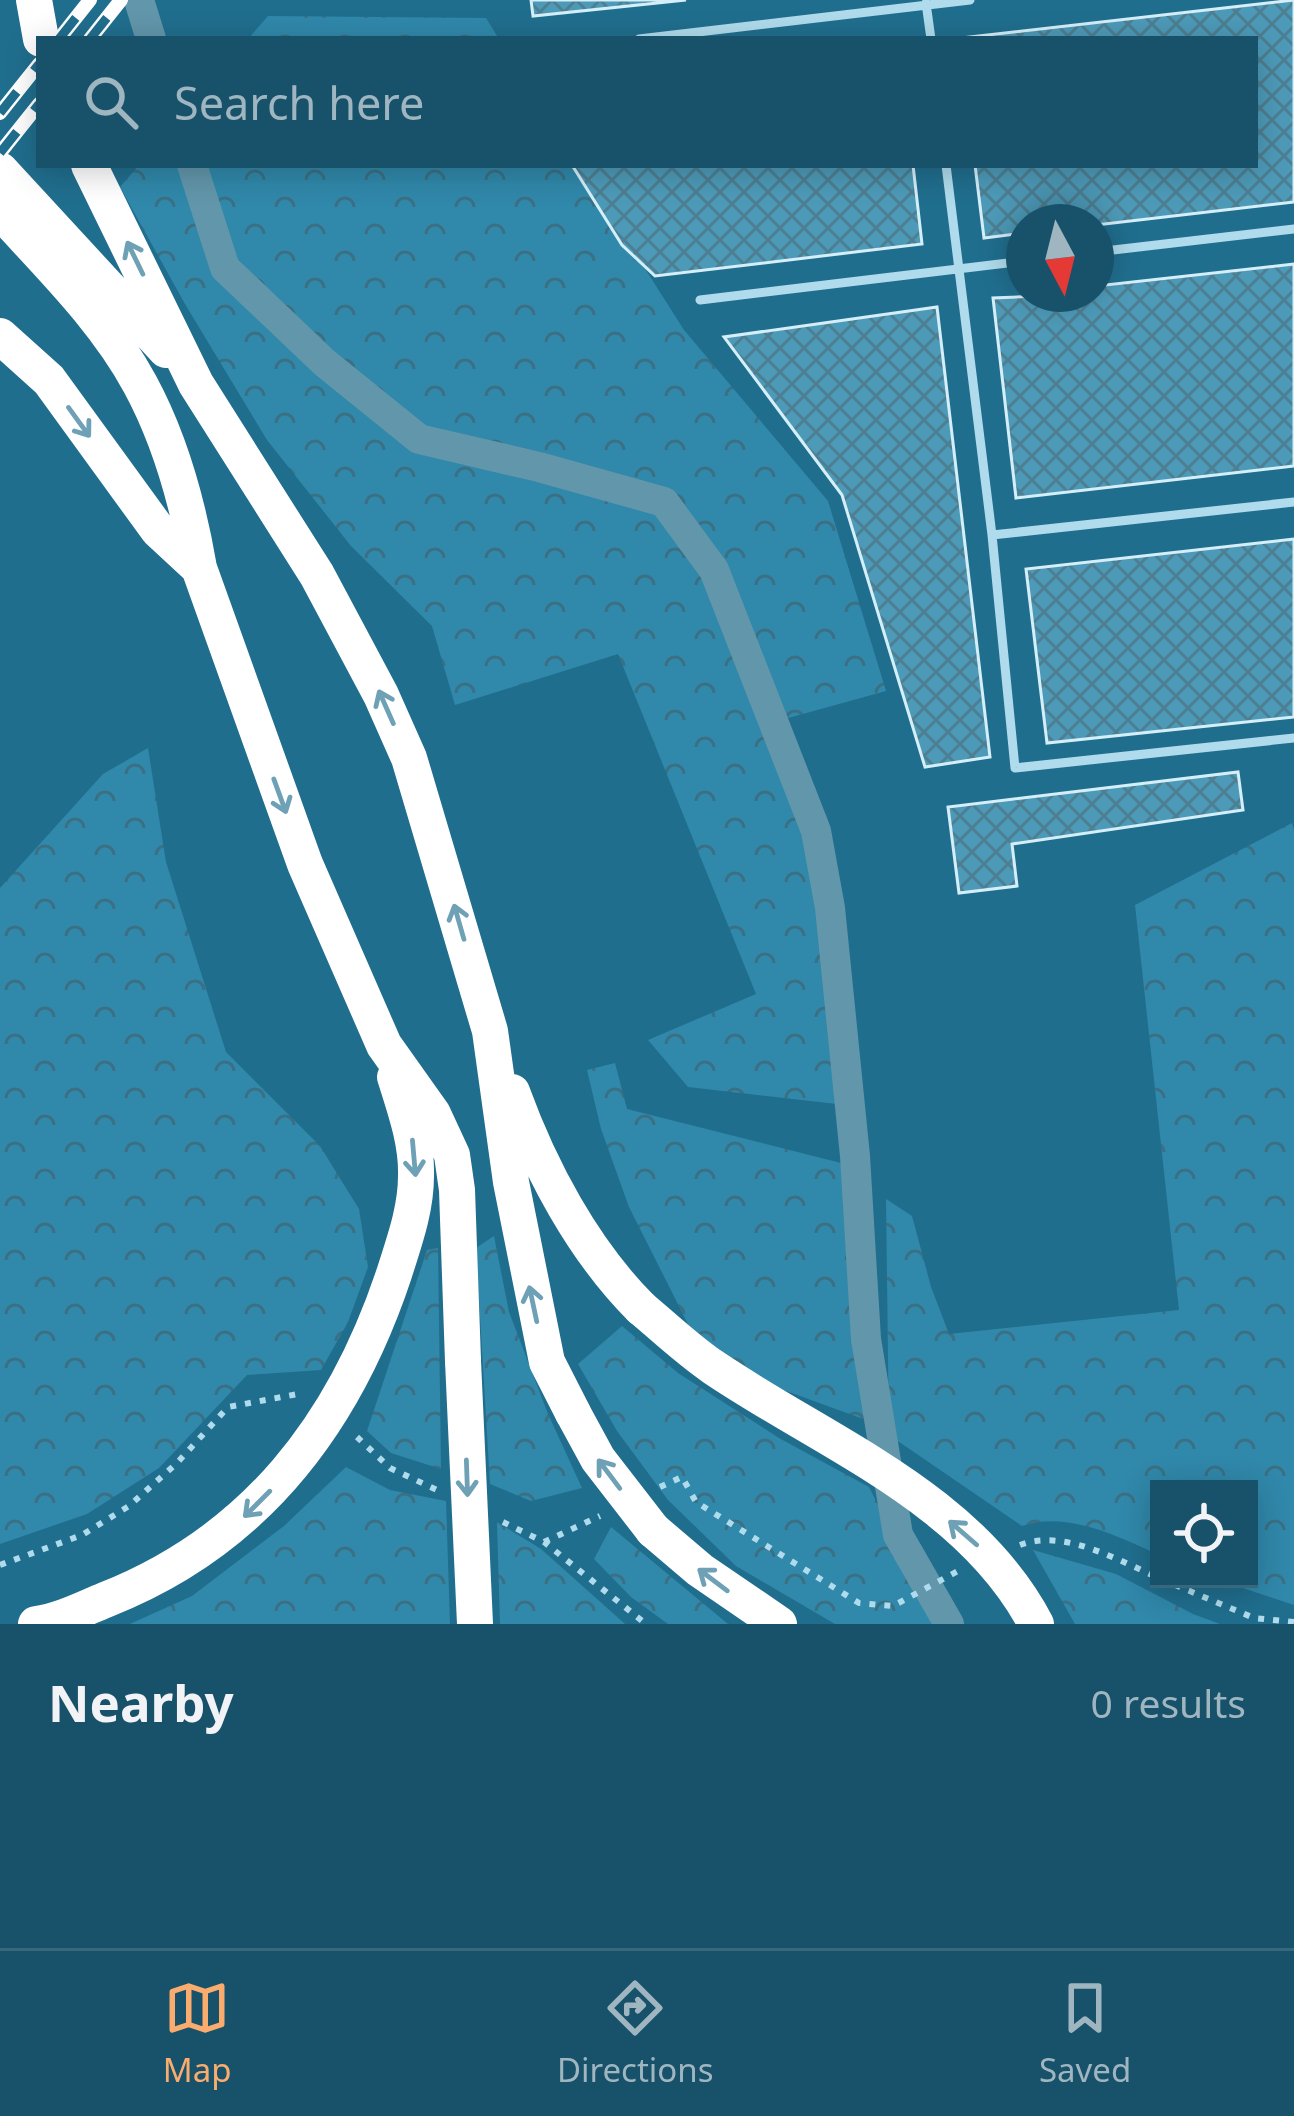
<!DOCTYPE html>
<style>
body{margin:0;font-family:"Noto Sans",sans-serif;background:#215870;color:#f1f3f6}
.controls{position:absolute;right:36px;bottom:36px;display:grid;overflow:hidden;border-radius:0px;box-shadow:0 6px 30px #0003}
.controls button{width:108px;height:108px;display:grid;place-items:center;padding:0;border:0;border-bottom:3px solid #36697e;background:#18526a;color:#f1f3f6;font:60px sans-serif}
.compass{position:absolute;left:1006px;top:204px;width:108px;height:108px;border-radius:50%;background:#18526a;box-shadow:0 6px 30px #0003;rotate:173deg}
.list{margin:0;padding:0;list-style:none}
h2{display:flex;justify-content:space-between;align-items:center;height:156px;margin:0;padding:0 48px;font-size:51px}
h2 small{font-size:39px;font-weight:400;color:#9fb6c1}
.icon{flex:none;width:66px;height:66px;fill:none;stroke:currentColor;stroke-width:2;stroke-linecap:round;stroke-linejoin:round}
.map{position:relative;flex:none;width:1294px;height:1624px;overflow:hidden}
.search{position:absolute;background:#18526a;box-shadow:0 6px 30px #0003;left:36px;right:36px;top:36px;height:132px;display:flex;align-items:center;gap:30px;box-sizing:border-box;padding:0 42px;border-radius:0px;color:#9fb6c1;font-size:45px}
.sheet{height:324px;background:#18526a}
nav{display:flex;justify-content:space-around;align-items:center;box-sizing:border-box;height:168px;border-top:3px solid #36697e;background:#18526a;font-size:33px;color:#9fb6c1}
nav a{display:grid;justify-items:center;gap:6px}
nav .on{color:#faac6f}
.map>svg:first-child{display:block}
.forest{fill:url(#forest-crowns)}
.lines{fill:none;stroke-linecap:round;stroke-linejoin:round}
.canal{stroke:#6296ab;stroke-width:30}
.building{fill:url(#building-cross-hatch);stroke:#d4eff9;stroke-width:3}
.path{stroke:#afdbec;stroke-width:6;stroke-dasharray:6 9;stroke-linecap:butt}
.service{stroke:#afdbec;stroke-width:9}
.motorway{stroke:#fff;stroke-width:36}
.rail-casing{stroke:#fff;stroke-width:14}
.rail{stroke:#206e8e;stroke-width:9;stroke-dasharray:27;stroke-linecap:butt}
.motorway-bridge{stroke:#fff;stroke-width:36}
.oneway{stroke:#6ea1b6}
</style>
<div class="map">
<svg width="1294" height="1624" viewBox="0 0 1294 1624">
<defs>
<pattern id="forest-crowns" width="20" height="18" patternUnits="userSpaceOnUse" patternTransform="scale(3)"><rect width="20" height="18" fill="#3088aa"/><path d="M2 6a3 3 0 1 1 6 0M12 15a3 3 0 1 1 6 0" fill="none" stroke="#3b7084"/></pattern>
<pattern id="building-cross-hatch" width="8" height="8" patternUnits="userSpaceOnUse" patternTransform="scale(3)"><rect width="8" height="8" fill="#4d9ab8"/><path d="M0 0l8 8M0 8l8-8" fill="none" stroke="#4d7f92"/></pattern>
</defs>
<rect width="100%" height="100%" fill="#206e8e"/>
<path class="forest" d="M268,16L486,18L499,39H248Z
M139,165H579L684,330L828,501L886,691L759,726L798,810L827,974L837,1104L688,1087L648,1040L756,994L618,654L455,705L432,626L351,546L267,440L185,304L120,187Z
M148,748L166,862L226,1052L320,1146L359,1209L368,1267L348,1322L321,1370L247,1375L159,1468L87,1514L0,1544V888L103,774Z
M1292,823L1294,830V1605L1216,1579H1249V1489H1159V1555C1120,1537 1065,1510 1022,1526L889,1435L886,1199L912,1216L931,1287L949,1334L1179,1310L1135,905Z
M615,1063L627,1109L841,1163L866,1420L767,1384L696,1340L629,1207L601,1129L587,1070Z
M494,1236L509,1312L548,1414L582,1488L531,1501L490,1484L476,1248Z
M438,1248L441,1469L391,1453L367,1431L427,1250Z
M622,1326L678,1373L779,1438L869,1487L938,1624H835L736,1566L668,1500L617,1431L578,1364Z
M346,1467L390,1490L446,1501L450,1624H130L192,1596L284,1526Z
M497,1522L541,1549L625,1624H500Z
M611,1527L728,1624H668L631,1597L594,1559Z
M1033,1550L1116,1574L1193,1614L1220,1624H1075Z"/>
<g class="lines">
<path class="canal" d="M139,0L151,39
M192,165L225,268L325,363L419,439L539,467L664,502L714,570L816,831L830,908L855,1156L866,1339L898,1535L949,1624"/>
</g>
<path class="building" d="M531,0H686L533,16Z
M1294,0V202L1096,225L1024,222V233L984,238L975,165H1255V39L961,38Z
M572,165H913L922,244L655,276L622,245Z
M1294,264V466L1016,498L993,298L1096,294V286Z
M937,307L990,757L925,767L842,495L724,337Z
M1294,539V717L1047,743L1026,569Z
M1238,772L1243,810L1012,844L1017,886L959,893L948,807Z"/>
<g class="lines">
<path class="path" d="M357,1437L390,1468L437,1490
M660,1487L682,1477L696,1502L859,1603L893,1606L958,1571
M503,1522L544,1542L646,1624
M544,1542L600,1516
M1020,1545C1064,1528 1119,1561 1159,1578
M0,1565L82,1535L129,1506L177,1463L228,1407L298,1394
M1161,1579L1254,1618L1294,1622"/>
<path class="service" d="M926,3L931,39
M639,39L970,0
M946,165L992,535L1015,768L1294,738
M1096,252L1294,229
M700,300L1024,261
M992,535L1294,502"/>
<path class="motorway" d="M34,0L41,39
M89,165L196,384L317,575L381,695L409,758L490,1031L511,1182L547,1362L573,1413
M0,170L166,350
M0,211C49,265 105,319 140,384C171,441 188,504 199,568
M0,336L49,380L158,530L199,568L305,864L384,1045L433,1114L452,1155L457,1190L463,1361
M512,1092C540,1169 583,1250 641,1308
M653,1530L700,1570L779,1624
M36,1624C60,1621 83,1609 105,1600C255,1541 344,1424 394,1274C404,1242 416,1210 416,1176C417,1142 405,1109 395,1077"/>
<g class="rail-casing">
<path id="rail" d="M59,39L90,0
M90,39L121,0
M0,113L39,64
M0,153L39,104"/>
</g>
<use href="#rail" class="rail"/>
<path class="motorway-bridge" d="M641,1308C665,1328 688,1350 713,1367C825,1443 970,1498 1036,1624
M463,1361L475,1624
M573,1413L598,1459L653,1530"/>
</g>
<defs><path id="oneway-shaft" d="M-6 0H5M1.5-3L5.5 0L1.5 3" fill="none" stroke-width="1.6" stroke-linecap="round" stroke-linejoin="round" transform="scale(3)"/></defs>
<g class="oneway">
<use href="#oneway-shaft" transform="translate(135 258) rotate(-116)"/>
<use href="#oneway-shaft" transform="translate(79 422) rotate(54)"/>
<use href="#oneway-shaft" transform="translate(386 707) rotate(-114)"/>
<use href="#oneway-shaft" transform="translate(280 796) rotate(70)"/>
<use href="#oneway-shaft" transform="translate(459 922) rotate(-106)"/>
<use href="#oneway-shaft" transform="translate(414 1158) rotate(85)"/>
<use href="#oneway-shaft" transform="translate(533 1304) rotate(-102)"/>
<use href="#oneway-shaft" transform="translate(609 1474) rotate(-127)"/>
<use href="#oneway-shaft" transform="translate(467 1478) rotate(88)"/>
<use href="#oneway-shaft" transform="translate(257 1504) rotate(135)"/>
<use href="#oneway-shaft" transform="translate(963 1533) rotate(-139)"/>
<use href="#oneway-shaft" transform="translate(713 1580) rotate(-143)"/>
</g>
</svg>
<div class="controls">
<button><svg class="icon" aria-label="locate" viewBox="0 0 24 24"><circle cx="12" cy="12" r="6"/><path d="M12 2v4M12 18v4M2 12h4M18 12h4"/></svg></button>
</div>
<svg class="compass" viewBox="-18 -18 36 36"><path d="M0-13l5 13h-10z" fill="#e53935"/><path d="M0 13l5-13h-10z" fill="#9fb6c1"/></svg>
<div class="search"><svg class="icon" aria-label="search" viewBox="0 0 24 24"><circle cx="10" cy="10" r="6"/><path d="M15 15l6 6"/></svg>Search here</div>
</div>
<section class="sheet">
<h2>Nearby<small>0 results</small></h2>
<ul class="list">
</ul>
</section>
<nav>
<a class="on"><svg class="icon" aria-label="map" viewBox="0 0 24 24"><path d="M3 6l6-2 6 2 6-2v14l-6 2-6-2-6 2zM9 4v14M15 6v14"/></svg>Map</a>
<a><svg class="icon" aria-label="directions" viewBox="0 0 24 24"><path d="M12 3l9 9-9 9-9-9zM9 14v-3h6M13 9l2 2-2 2"/></svg>Directions</a>
<a><svg class="icon" aria-label="saved" viewBox="0 0 24 24"><path d="M7 4h10v16l-5-4-5 4z"/></svg>Saved</a>
</nav>
